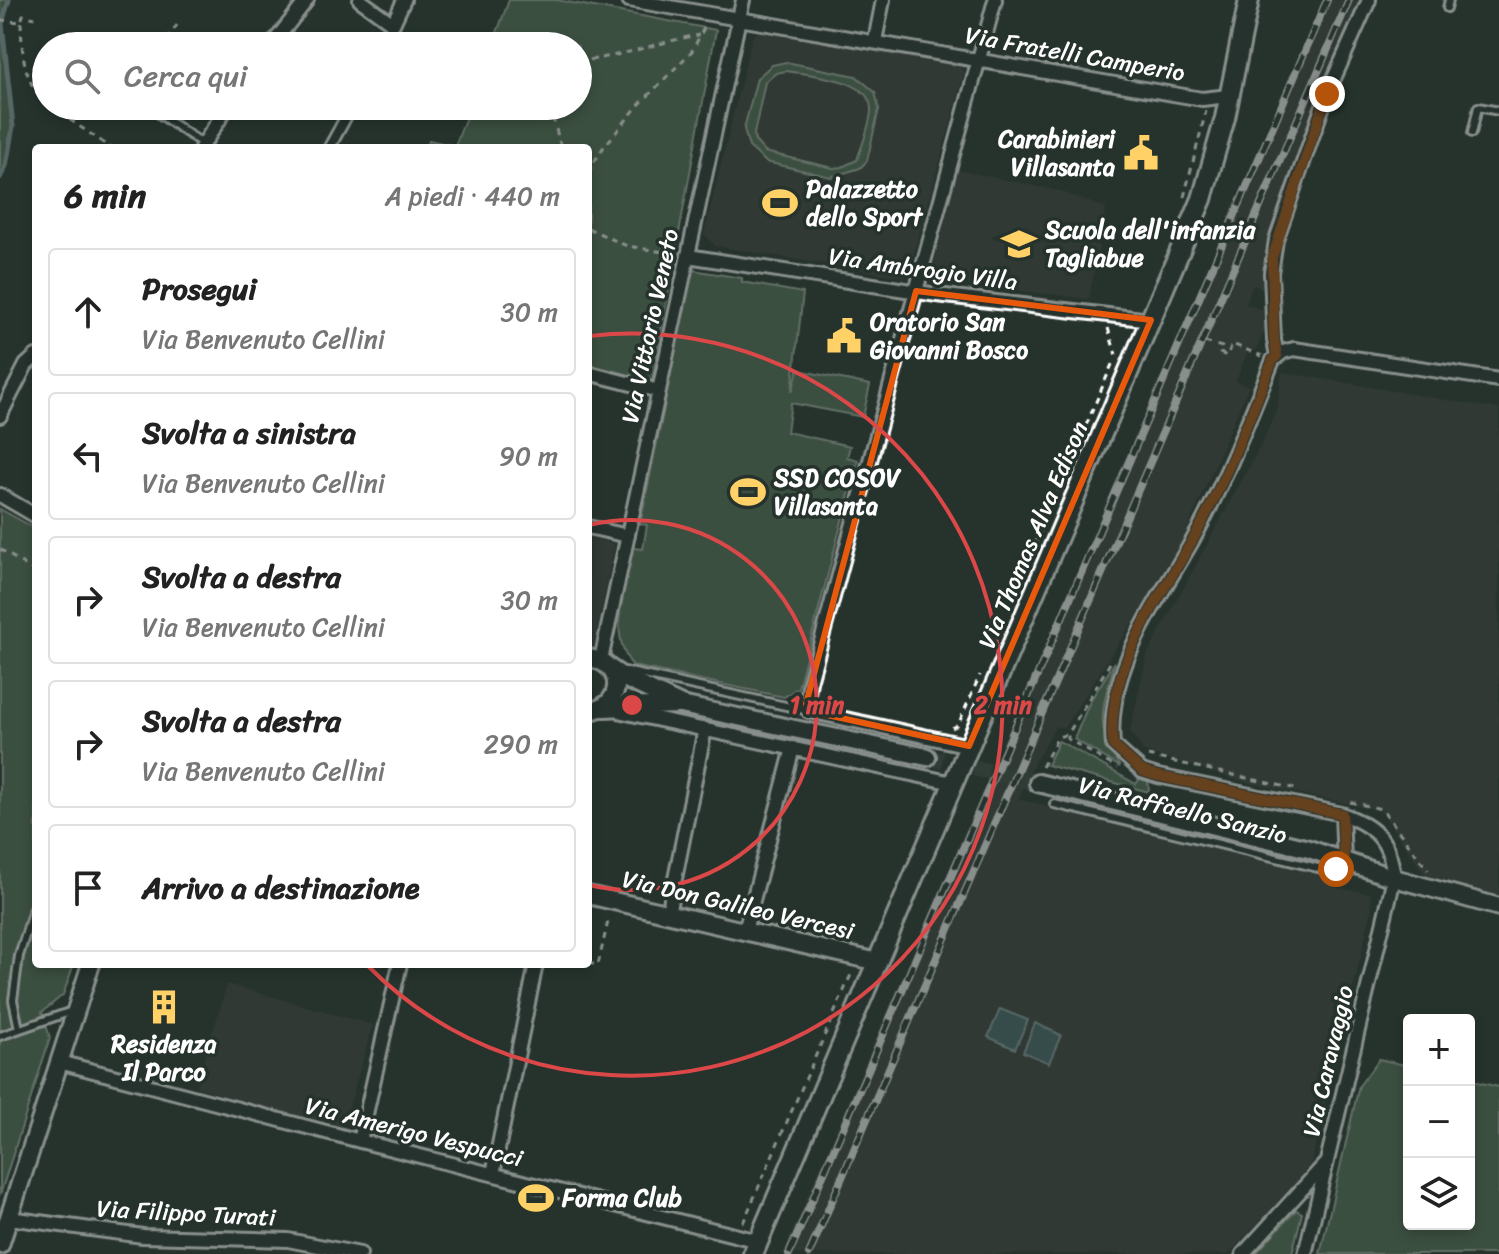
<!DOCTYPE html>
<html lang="it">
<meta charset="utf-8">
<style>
body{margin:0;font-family:Sriracha,sans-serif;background:#f2f2f2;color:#222}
.controls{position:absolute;right:24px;bottom:24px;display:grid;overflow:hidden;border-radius:8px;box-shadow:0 4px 12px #0003}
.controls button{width:72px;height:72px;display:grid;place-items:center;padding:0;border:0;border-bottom:2px solid #e0e0e0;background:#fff;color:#222;font:40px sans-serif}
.stop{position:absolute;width:24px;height:24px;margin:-18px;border:6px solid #b45309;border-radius:50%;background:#fff}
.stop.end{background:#b45309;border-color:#fff;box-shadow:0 2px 8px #0008}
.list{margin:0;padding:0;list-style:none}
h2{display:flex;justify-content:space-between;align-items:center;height:104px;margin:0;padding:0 32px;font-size:34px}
h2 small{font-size:26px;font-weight:400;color:#767676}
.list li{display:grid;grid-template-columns:52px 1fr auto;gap:24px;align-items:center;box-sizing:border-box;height:128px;margin:0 16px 16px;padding:0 16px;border:2px solid #e0e0e0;border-radius:8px}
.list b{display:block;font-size:30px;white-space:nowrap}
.list p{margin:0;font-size:26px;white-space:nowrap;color:#767676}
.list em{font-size:26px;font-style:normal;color:#767676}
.icon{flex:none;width:44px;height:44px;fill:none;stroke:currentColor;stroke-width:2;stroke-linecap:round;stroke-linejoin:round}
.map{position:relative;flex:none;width:1499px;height:1254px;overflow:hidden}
.search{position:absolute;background:#fff;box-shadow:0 4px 12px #0003;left:32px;top:32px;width:560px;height:88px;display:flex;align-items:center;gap:20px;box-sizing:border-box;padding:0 28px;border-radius:44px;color:#767676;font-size:30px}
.panel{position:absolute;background:#fff;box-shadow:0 4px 12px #0003;left:32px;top:144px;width:560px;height:824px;border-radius:8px}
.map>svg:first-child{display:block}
.built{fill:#3c413a}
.green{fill:#577259;stroke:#abb8ac;stroke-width:2;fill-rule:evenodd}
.water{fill:#4a6c70;stroke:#92a7a9;stroke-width:2}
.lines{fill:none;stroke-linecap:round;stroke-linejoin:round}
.stream{stroke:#92a7a9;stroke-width:5}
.tertiary-tunnel{stroke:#3c4742;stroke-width:16;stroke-dasharray:16 8;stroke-linecap:butt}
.service-casing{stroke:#fff;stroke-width:12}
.pedestrian-casing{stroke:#fff;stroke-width:15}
.minor-casing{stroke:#fff;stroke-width:18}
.tertiary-casing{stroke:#fff;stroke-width:22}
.secondary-casing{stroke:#fff;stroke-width:24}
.path{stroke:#fff;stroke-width:3;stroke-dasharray:6 6;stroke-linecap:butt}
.service{stroke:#26332d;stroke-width:6}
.pedestrian{stroke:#26332d;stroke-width:9}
.minor{stroke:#26332d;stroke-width:12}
.tertiary{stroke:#26332d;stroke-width:16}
.secondary{stroke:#26332d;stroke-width:18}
.rail-casing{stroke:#fff;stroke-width:8}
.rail{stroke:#26332d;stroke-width:5;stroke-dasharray:15;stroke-linecap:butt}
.route{stroke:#b45309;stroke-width:10}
.marked{fill:none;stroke:#e8590c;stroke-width:6;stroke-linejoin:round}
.ring{fill:none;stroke:#dc4848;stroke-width:4}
.labels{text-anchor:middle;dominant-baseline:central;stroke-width:7;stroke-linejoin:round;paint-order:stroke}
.street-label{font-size:24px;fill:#fff;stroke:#26332d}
.poi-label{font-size:24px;font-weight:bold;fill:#fff;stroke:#26332d;text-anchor:start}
.centre{fill:#dc4848;stroke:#26332d;stroke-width:4}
.ring-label{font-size:24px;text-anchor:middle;font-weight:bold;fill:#dc4848;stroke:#26332d;stroke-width:7;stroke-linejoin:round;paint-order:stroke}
</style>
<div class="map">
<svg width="1499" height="1254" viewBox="0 0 1499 1254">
<rect width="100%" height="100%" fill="#26332d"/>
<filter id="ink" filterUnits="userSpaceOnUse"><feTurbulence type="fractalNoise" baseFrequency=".0125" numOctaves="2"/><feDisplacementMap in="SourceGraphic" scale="16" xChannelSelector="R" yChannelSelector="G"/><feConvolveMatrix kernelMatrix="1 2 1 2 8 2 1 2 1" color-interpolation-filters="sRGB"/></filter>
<g filter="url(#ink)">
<path class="built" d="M1323,0H1360L1321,92L1292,174L1269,248L1262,288L1253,285L1246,304L1271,314L1256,351L1249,348L1236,381L1249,386L1176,555L1064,728L1056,726L1034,763L1018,799L1334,873L1335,888L1370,893L1372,909L1310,1167L1229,1254H783Z
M759,31L955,62L965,71L907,278L715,246L704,234L752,37Z
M957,170L1059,191L1106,208L1089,299L930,280Z
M1282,372L1499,409V896L1428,879L1381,811L1240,781L1143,751L1130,731L1147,655L1261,445L1277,410Z
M588,537L615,544L593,650H588Z
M227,984L373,1025L343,1127L273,1110L196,1087Z"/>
<path class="green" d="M0,0H9L2,23L13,126L6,166L0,178Z
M509,0H557L716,30L652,381L588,364V148H427L429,140L455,146L470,106H578V46H492Z
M786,62L856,76L875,92L879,109L867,161L860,168L831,177L766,162L749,147L744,129L757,78L772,65ZM786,71C809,75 873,78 871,111C870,126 862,145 857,160L842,167L833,168L765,152L755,141L754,134L765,82L776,73Z
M687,269L742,278V282L803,293L792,392L798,370L870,385L863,417L791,403L787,432L850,446L847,457L858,460L798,688L784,697L633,666C606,634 626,584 633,548L643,549L647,525L640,524L664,408Z
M0,509L36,529V964H74L63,995L42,1012L50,1038L0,1195Z
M1115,662C1103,705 1093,726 1120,767L1074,739L1090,701Z
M1059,741L1136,784L1141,777L1148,779L1149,792L1047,765Z
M1379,1059L1409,1066V1224H1469V1080L1499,1087V1254H1320L1359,1086Z
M1296,1210L1302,1213L1292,1254H1255Z"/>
<path class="water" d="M1000,1009L1028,1020L1015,1049L988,1037Z
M1035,1023L1061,1035L1049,1063L1023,1052Z"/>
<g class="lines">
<path class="stream" d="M0,178L6,166L13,126L2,23L9,0"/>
<path class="tertiary-tunnel" d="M927,757L1038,783"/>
<g class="service-casing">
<path id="service" d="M1447,8L1449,0
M147,106L203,144
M1472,133L1478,107L1499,111
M625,671L809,711
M1054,804L1326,870L1336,869L1343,864
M19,1029L13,1000L19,956L36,900
M0,1036L72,1011"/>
</g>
<g class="pedestrian-casing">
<path id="pedestrian" d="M382,46L393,24
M329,148L352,106"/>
</g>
<g class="minor-casing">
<path id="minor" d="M360,0L393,24L404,0
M629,0L1202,99L1229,96
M875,41L883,0
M271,46L307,0
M201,148L228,106
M688,256L937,295L1151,320
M1277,356L1274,340L1271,273L1276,240L1327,94L1369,0
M588,373L659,391
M0,416L26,365L36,356
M0,495L36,516
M588,527L628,536
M601,660L743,0
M622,712L953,783
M969,746L809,711L806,704L810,682L995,0
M1342,814L1158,776L1142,771L1113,745C1105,662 1166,593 1202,523C1229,471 1251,415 1273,360L1283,352L1294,349L1499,380
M668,914L705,729
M745,931L793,748
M59,1062L360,1141L758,1241
M360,1141L400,964
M493,1174L536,964
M9,1218L143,1236L288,1240L360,1254
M1243,1254L1325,1164
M1305,1254L1394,878C1390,841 1377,827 1342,814L1344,861"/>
</g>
<g class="tertiary-casing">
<path id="tertiary" d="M588,658C626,662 625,708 588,711
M611,669L626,679L681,705L927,757
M603,708L677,705
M1038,783L1309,849L1394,878L1499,907
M588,895L878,962
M0,1245L91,964"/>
</g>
<g class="secondary-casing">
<path id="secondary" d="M753,1254L1202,199L1225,118L1249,0"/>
</g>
<path class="path" d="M606,0L618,2
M0,20L21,22L23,15L35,18
M21,22C22,52 23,82 46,103
M167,40L179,22
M524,46L538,44L543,46
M578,61C619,58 658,42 699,35
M50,106L111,148
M550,106L561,148
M588,172L603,148L637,107L692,51L705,26
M1184,197L1206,111
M588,228L627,246L675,254
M1108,328L1116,355
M1205,342L1222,347L1220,353L1227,356L1232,344L1262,356
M1058,491L1113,362
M0,549L36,572
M1012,598L1041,531
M1110,663L1068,734V739L1117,768
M952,728L958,725L980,675
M1148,756L1296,789
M1042,767L1058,737L1068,734
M1350,802L1382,809L1428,870
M588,963L598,965L609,917
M743,1223L853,970"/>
<use href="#service" class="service"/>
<use href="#pedestrian" class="pedestrian"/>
<use href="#minor" class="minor"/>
<use href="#tertiary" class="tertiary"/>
<use href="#secondary" class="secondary"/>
<g class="rail-casing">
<path id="rail" d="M789,1254L1327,0
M809,1254L1349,0"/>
</g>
<use href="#rail" class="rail"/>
</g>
</g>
<g class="lines" filter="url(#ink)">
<path class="route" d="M1327,94L1272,258L1274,340L1277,356L1273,360C1251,415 1229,470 1202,523C1166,593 1105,662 1113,745L1142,771L1158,776L1342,814L1344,861L1336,869"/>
</g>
<path d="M0 0H1499V1254H0ZM916,291L1151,320L969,746L809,711L806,704Z" fill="#26332d" fill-opacity=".55" fill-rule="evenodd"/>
<path class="marked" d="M916,291L1151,320L969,746L809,711L806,704Z"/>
<g class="ring">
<path d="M589 525A185 185 0 1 1 589 885"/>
<path d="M590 336A371 371 0 1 1 367 965"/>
</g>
<defs>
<g id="civic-bare" transform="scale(2.76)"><path d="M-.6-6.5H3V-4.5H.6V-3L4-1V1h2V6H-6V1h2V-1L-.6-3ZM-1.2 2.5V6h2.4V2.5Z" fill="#ffd166" stroke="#26332d" stroke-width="2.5" paint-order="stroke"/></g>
<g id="stadium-bare" transform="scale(2.76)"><path d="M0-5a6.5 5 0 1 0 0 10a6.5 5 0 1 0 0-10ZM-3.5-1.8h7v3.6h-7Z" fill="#ffd166" stroke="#26332d" stroke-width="2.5" paint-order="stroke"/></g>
<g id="school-bare" transform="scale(2.76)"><path d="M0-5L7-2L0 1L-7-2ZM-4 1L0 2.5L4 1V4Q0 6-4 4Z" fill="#ffd166" stroke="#26332d" stroke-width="2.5" paint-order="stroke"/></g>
<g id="building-bare" transform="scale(2.76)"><path d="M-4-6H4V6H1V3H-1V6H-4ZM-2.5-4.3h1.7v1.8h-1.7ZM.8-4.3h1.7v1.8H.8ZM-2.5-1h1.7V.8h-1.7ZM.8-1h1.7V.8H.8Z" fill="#ffd166" stroke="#26332d" stroke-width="2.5" paint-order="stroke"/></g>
</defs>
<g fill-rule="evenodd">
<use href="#civic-bare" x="1141" y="153"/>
<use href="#stadium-bare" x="780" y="203"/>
<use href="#school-bare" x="1019" y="244"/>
<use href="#civic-bare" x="844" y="336"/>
<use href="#stadium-bare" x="748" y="492"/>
<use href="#building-bare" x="164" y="1007"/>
<use href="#stadium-bare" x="536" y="1198"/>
</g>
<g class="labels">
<g class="street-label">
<text transform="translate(1075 54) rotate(10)">Via Fratelli Camperio</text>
<text transform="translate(923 269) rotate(8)">Via Ambrogio Villa</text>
<text transform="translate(650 326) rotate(-78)">Via Vittorio Veneto</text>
<text transform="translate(1033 535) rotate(-67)">Via Thomas Alva Edison</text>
<text transform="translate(1183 810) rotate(14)">Via Raffaello Sanzio</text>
<text transform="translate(738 905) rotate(13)">Via Don Galileo Vercesi</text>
<text transform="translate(1328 1061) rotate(-77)">Via Caravaggio</text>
<text transform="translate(414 1132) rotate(14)">Via Amerigo Vespucci</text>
<text transform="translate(186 1213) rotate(3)">Via Filippo Turati</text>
</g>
<g class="poi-label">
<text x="1115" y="139" text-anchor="end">Carabinieri<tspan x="1115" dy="28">Villasanta</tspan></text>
<text x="806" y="189">Palazzetto<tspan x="806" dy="28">dello Sport</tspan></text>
<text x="1045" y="230">Scuola dell'infanzia<tspan x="1045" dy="28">Tagliabue</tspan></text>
<text x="870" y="322">Oratorio San<tspan x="870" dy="28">Giovanni Bosco</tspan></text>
<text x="774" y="478">SSD COSOV<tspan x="774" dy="28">Villasanta</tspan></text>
<text x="164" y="1044" text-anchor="middle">Residenza<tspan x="164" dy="28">Il Parco</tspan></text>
<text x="562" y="1198">Forma Club</text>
</g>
</g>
<circle cx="632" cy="705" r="12" class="centre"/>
<g class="ring-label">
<text x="817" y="713">1 min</text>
<text x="1003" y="713">2 min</text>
</g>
</svg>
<div class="controls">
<button>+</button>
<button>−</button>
<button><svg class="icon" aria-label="layers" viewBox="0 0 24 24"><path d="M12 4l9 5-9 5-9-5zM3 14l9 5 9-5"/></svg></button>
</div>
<div class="stop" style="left:1336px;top:869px"></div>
<div class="stop end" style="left:1327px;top:94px"></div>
<div class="search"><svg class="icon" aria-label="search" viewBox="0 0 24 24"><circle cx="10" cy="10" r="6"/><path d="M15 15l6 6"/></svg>Cerca qui</div>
<section class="panel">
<h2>6 min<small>A piedi · 440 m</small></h2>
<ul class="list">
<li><svg class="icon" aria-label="ahead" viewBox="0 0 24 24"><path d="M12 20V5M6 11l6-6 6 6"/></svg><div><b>Prosegui</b><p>Via Benvenuto Cellini</p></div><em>30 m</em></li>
<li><svg class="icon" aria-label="left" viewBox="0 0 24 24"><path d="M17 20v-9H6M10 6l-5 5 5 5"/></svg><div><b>Svolta a sinistra</b><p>Via Benvenuto Cellini</p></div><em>90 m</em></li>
<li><svg class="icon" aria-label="right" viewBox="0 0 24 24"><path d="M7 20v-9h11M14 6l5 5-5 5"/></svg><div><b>Svolta a destra</b><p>Via Benvenuto Cellini</p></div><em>30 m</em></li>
<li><svg class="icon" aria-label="right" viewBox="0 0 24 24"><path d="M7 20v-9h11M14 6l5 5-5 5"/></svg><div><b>Svolta a destra</b><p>Via Benvenuto Cellini</p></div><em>290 m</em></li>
<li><svg class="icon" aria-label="arrive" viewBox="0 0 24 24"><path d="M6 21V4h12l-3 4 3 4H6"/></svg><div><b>Arrivo a destinazione</b></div></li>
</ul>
</section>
</div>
